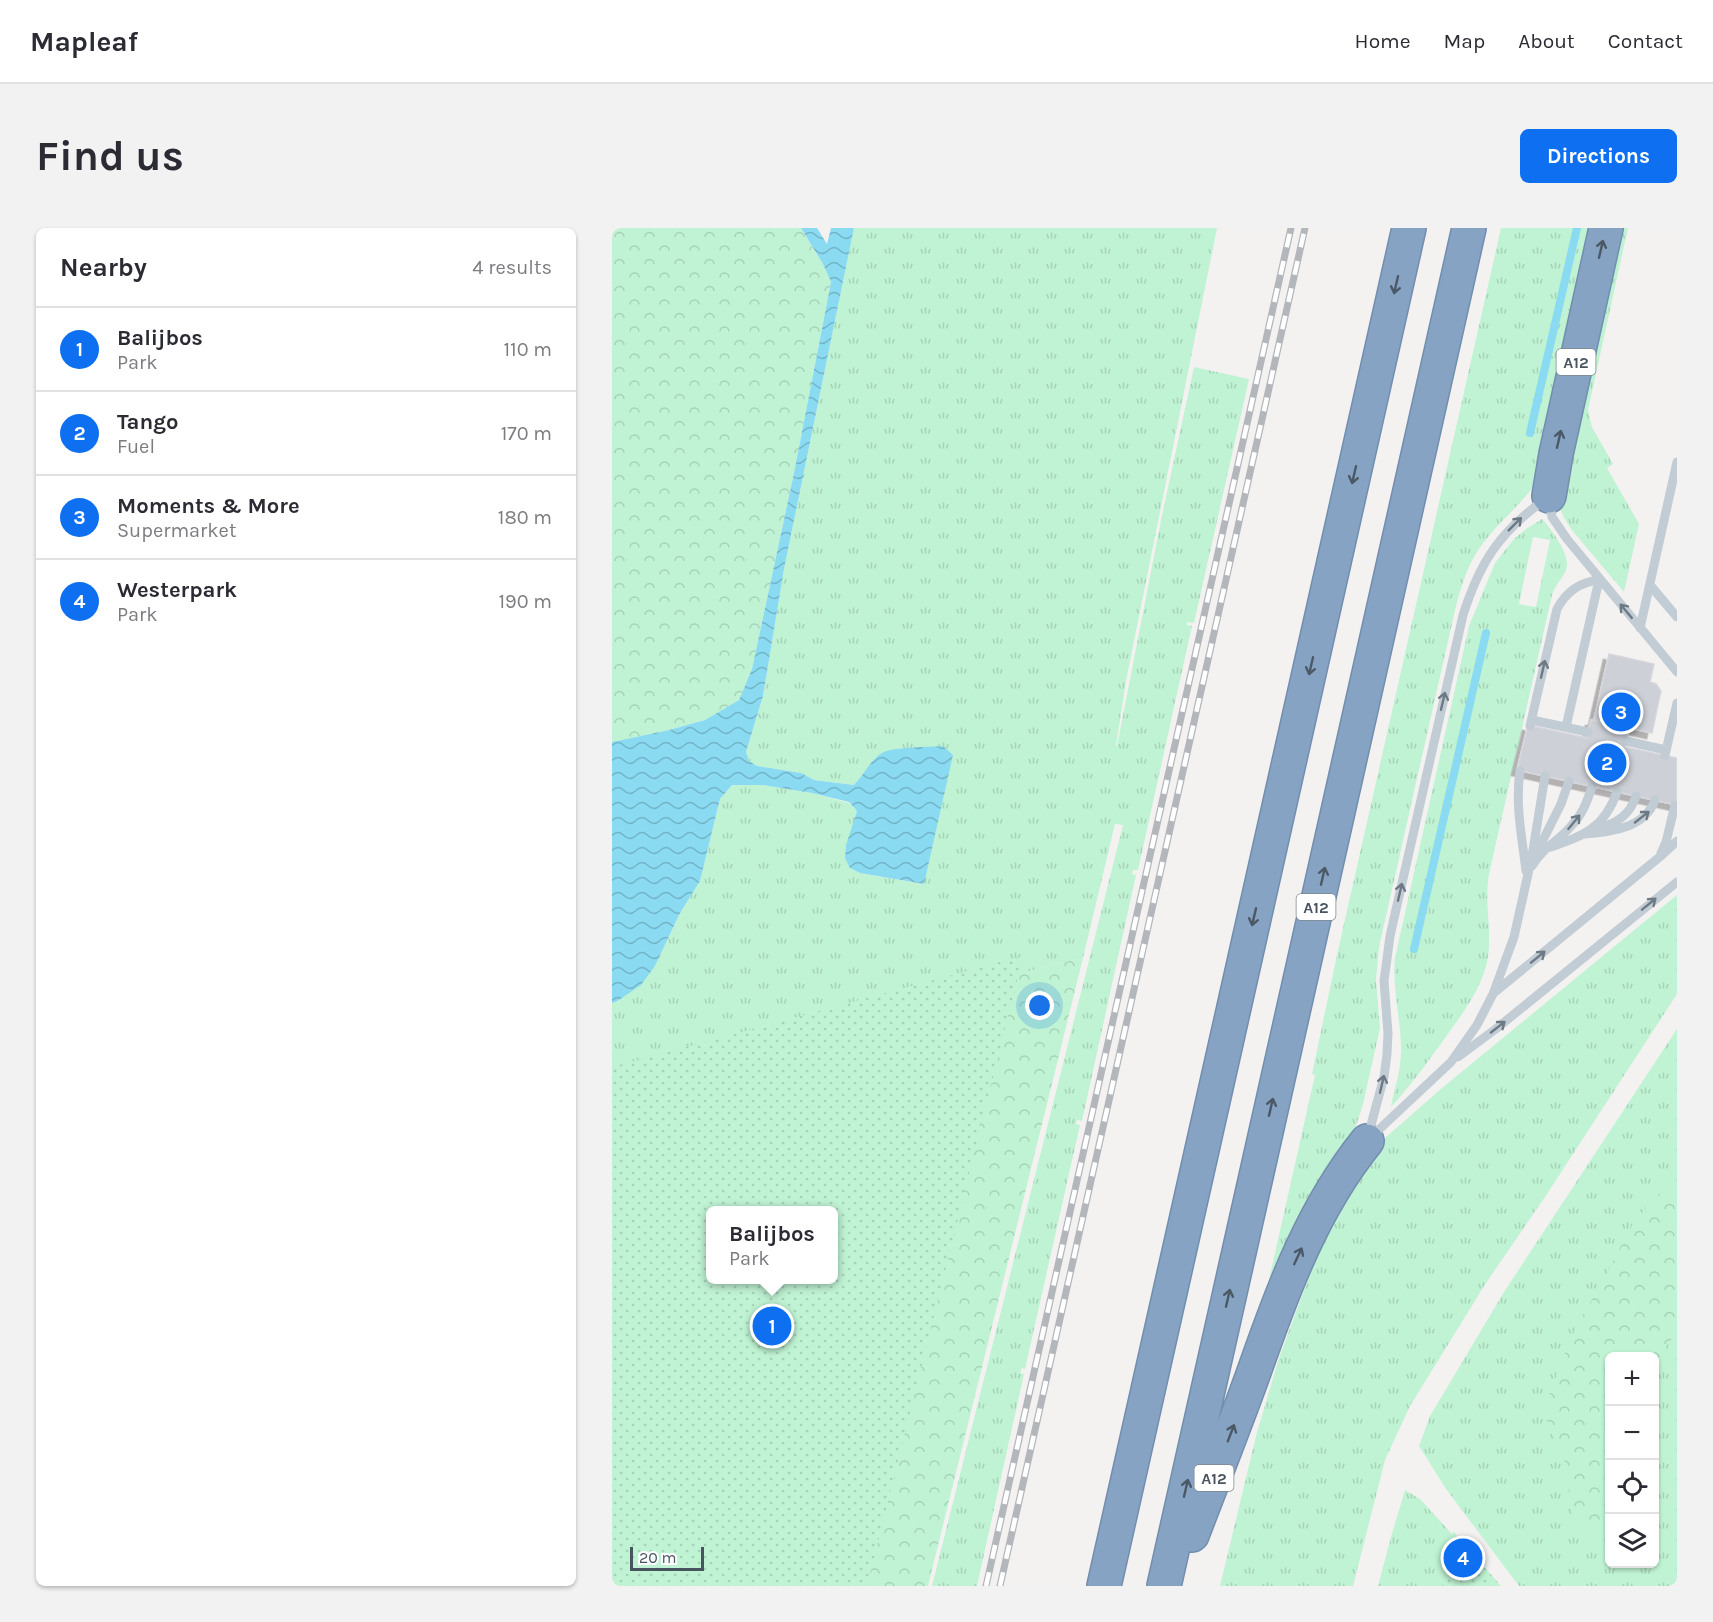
<!DOCTYPE html>
<meta charset="utf-8">
<style>
body{margin:0;font-family:Karla,sans-serif;background:#f2f2f3;color:#2b2b33}
.controls{position:absolute;right:18px;bottom:18px;display:grid;overflow:hidden;border-radius:9px;box-shadow:0 2px 4px #0004}
.controls button{width:54px;height:54px;display:grid;place-items:center;padding:0;border:0;border-bottom:2px solid #e1e1e2;background:#fff;color:#2b2b33;font:30px sans-serif}
.scale{position:absolute;left:18px;bottom:15px;width:74px;box-sizing:border-box;padding-left:6px;border:3px solid #485561;border-top:0;font-size:16px;line-height:21px;white-space:nowrap;color:#485561;-webkit-text-stroke:4px #fff;paint-order:stroke}
.you{position:absolute;left:428px;top:778px;width:21px;height:21px;margin:-15px;border:4px solid #fff;border-radius:50%;background:#1a73e8;box-shadow:0 0 0 9px #1a73e833}
.badge{display:grid;place-items:center;width:39px;height:39px;border-radius:50%;background:#0e6ff1;color:#fff;font-size:20px;font-weight:700}
.pin{position:absolute;translate:-50% -50%;border:3px solid #fff;box-shadow:0 2px 6px #0006}
.popup{position:absolute;left:94px;top:978px;width:132px;height:78px;box-sizing:border-box;display:grid;place-content:center;border-radius:9px;background:#fff;filter:drop-shadow(0 2px 4px #0005);font-size:20px;white-space:nowrap;color:#7c7c81}
.popup b{font-size:22px;color:#2b2b33}
.popup::after{content:'';position:absolute;left:50%;top:100%;margin-left:-12px;border:12px solid transparent;border-top-color:#fff}
.list{margin:0;padding:0;list-style:none}
h2{display:flex;justify-content:space-between;align-items:center;height:78px;margin:0;padding:0 24px;font-size:26px}
h2 small{font-size:20px;font-weight:400;color:#7c7c81}
.list li{display:grid;grid-template-columns:39px 1fr auto;gap:18px;align-items:center;box-sizing:border-box;height:84px;padding:0 24px;border-top:2px solid #e1e1e2}
.list b{display:block;font-size:22px;white-space:nowrap}
.list p{margin:0;font-size:20px;white-space:nowrap;color:#7c7c81}
.list em{font-size:20px;font-style:normal;color:#7c7c81}
.icon{flex:none;width:33px;height:33px;fill:none;stroke:currentColor;stroke-width:2;stroke-linecap:round;stroke-linejoin:round}
.map{position:relative;flex:none;width:1065px;height:1358px;overflow:hidden;border-radius:9px}
header{display:flex;align-items:center;gap:36px;box-sizing:border-box;height:84px;padding:0 30px;background:#fff;border-bottom:2px solid #e1e1e2}
header strong{font-size:28px}
nav{display:flex;gap:33px;margin-inline-start:auto;font-size:21px}
.intro{display:flex;align-items:center;justify-content:space-between;box-sizing:border-box;height:144px;padding:0 36px}
h1{margin:0;font-size:42px}
.button{padding:15px 27px;border-radius:9px;background:#0e6ff1;color:#fff;font-size:21px;font-weight:700}
main{display:flex;gap:36px;padding:0 36px}
aside{flex:1;background:#fff;border-radius:9px;box-shadow:0 2px 4px #0004}
.map>svg:first-child{display:block}
.grass{fill:url(#grass-tufts);fill-rule:evenodd}
.forest{fill:url(#forest-crowns);fill-rule:evenodd}
.park{fill:url(#park-dots);fill-rule:evenodd}
.water{fill:url(#water-waves)}
.lines{fill:none;stroke-linecap:round;stroke-linejoin:round}
.stream{stroke:#8adbf2;stroke-width:8}
.building{fill:#cdd0d7;stroke:#d5d7dd;stroke-width:1.5;filter:url(#shadow)}
.motorway-casing{stroke:#728eaf;stroke-width:36}
.service{stroke:#c2ccd4;stroke-width:9}
.motorway{stroke:#87a3c3;stroke-width:33}
.rail-casing{stroke:#b3b7bc;stroke-width:7}
.rail{stroke:#fff;stroke-width:4.5;stroke-dasharray:14;stroke-linecap:butt}
.oneway{stroke:#4b5966}
.oneway2{stroke:#6d7984}
.labels{text-anchor:middle;dominant-baseline:central;stroke-width:4.5;stroke-linejoin:round;paint-order:stroke}
.shield{fill:#fff;stroke:#7f8890;stroke-width:1.5}
.shield-label{font-size:16px;font-weight:bold;fill:#485561}
</style>
<header>
<strong>Mapleaf</strong>
<nav><a>Home</a><a>Map</a><a>About</a><a>Contact</a></nav>
</header>
<div class="intro"><h1>Find us</h1><a class="button">Directions</a></div>
<main>
<aside>
<h2>Nearby<small>4 results</small></h2>
<ul class="list">
<li><span class="badge">1</span><div><b>Balijbos</b><p>Park</p></div><em>110 m</em></li>
<li><span class="badge">2</span><div><b>Tango</b><p>Fuel</p></div><em>170 m</em></li>
<li><span class="badge">3</span><div><b>Moments &amp; More</b><p>Supermarket</p></div><em>180 m</em></li>
<li><span class="badge">4</span><div><b>Westerpark</b><p>Park</p></div><em>190 m</em></li>
</ul>
</aside>
<div class="map">
<svg width="1065" height="1358" viewBox="0 0 1065 1358">
<defs>
<pattern id="grass-tufts" width="24" height="20" patternUnits="userSpaceOnUse" patternTransform="scale(1.5)"><rect width="24" height="20" fill="#bff3d3"/><path d="M3 7l-1-3M5 7V3M7 7l1-3M15 17l-1-3M17 17v-4M19 17l1-3" fill="none" stroke="#a6d2b8"/></pattern>
<pattern id="forest-crowns" width="20" height="18" patternUnits="userSpaceOnUse" patternTransform="scale(1.5)"><rect width="20" height="18" fill="#bff3d3"/><path d="M2 6a3 3 0 1 1 6 0M12 15a3 3 0 1 1 6 0" fill="none" stroke="#a6d2b8"/></pattern>
<pattern id="park-dots" width="8" height="8" patternUnits="userSpaceOnUse" patternTransform="scale(1.5)"><rect width="8" height="8" fill="#bff3d3"/><path d="M2 2h.1M6 6h.1" fill="none" stroke="#a6d2b8" stroke-width="1.8" stroke-linecap="round"/></pattern>
<pattern id="water-waves" width="16" height="10" patternUnits="userSpaceOnUse" patternTransform="scale(1.5)"><rect width="16" height="10" fill="#8adbf2"/><path d="M0 5q4-4 8 0t8 0" fill="none" stroke="#73b4c7"/></pattern>
<filter id="shadow"><feDropShadow dx="-5.5" dy="5.5" stdDeviation="0" flood-color="#0004"/></filter>
</defs>
<rect width="100%" height="100%" fill="#f4f2f1"/>
<path class="grass" d="M242,0H605L514,453L504,518H505L549,292L582,139L637,151L582,395L575,394V397L580,398L526,642H521L520,646L524,647L470,893L465,892L464,896L468,897L413,1141L410,1140L408,1145L412,1146L365,1358H320L511,597L503,596L471,730L435,738L0,865V775L5,774L43,738L68,685L88,653L108,571L120,557H151L200,565L237,575L245,583L241,597L238,640L248,645L311,656L261,532L250,549L242,557L202,552L189,545L145,538L137,534L134,524L151,468L172,341Z
M889,0H986L927,250C912,275 889,291 872,314C856,334 849,358 843,382L767,719L764,752L768,800L751,876L741,907L654,1065L703,847L700,846L725,727Z
M1004,0H1016L976,182L980,199L1001,236L995,240L1027,296L1012,364L959,301L951,288L947,277Z
M930,291C939,301 960,328 954,342C950,352 944,355 940,367L877,646C872,674 880,701 876,729C871,759 851,785 833,810C816,834 799,857 779,879C782,861 789,843 789,823C789,792 780,761 783,730L857,398L883,335L902,311L914,301ZM921,309L938,312L924,379L907,376Z
M1065,667V766L935,966L874,1055L798,1178L773,1232L741,1358H608L645,1204L667,1130L717,995L765,917L830,860Z
M1065,801V1358H907L834,1261L807,1218L818,1188L892,1064ZM998,1128H1042V1336H998Z
M793,1262L808,1271L850,1317L831,1358H766L779,1309Z"/>
<path class="forest" d="M0,0H189L211,36L219,54L182,245L140,441L127,472L93,492L57,502L0,514Z
M471,730L316,1358H0V865L435,738ZM98,982H222V1052H98Z
M1065,958V1103L1043,1135L1042,1128H998L997,1296C991,1303 986,1308 976,1307L966,1295L959,1281L953,1234L937,1200L933,1186L936,1171L949,1134L964,1099L994,1047L1020,997L1038,975L1053,963Z"/>
<path class="park" d="M411,728L255,1358H0V839ZM98,982H222V1052H98Z
M841,1303L889,1358H831Z"/>
<path class="water" d="M189,0H205L215,16L219,0H242L172,341L151,468L134,524L137,533L145,538L189,545L202,552L242,557C252,547 258,532 270,525C278,519 320,519 331,518L341,527L312,656L248,645L238,640L233,630L234,617L245,583L237,574L200,565L151,557H120L108,571L88,653L68,685L43,738L29,757L4,774L0,775V514L57,502L93,492L127,472L140,441L182,245L219,54L211,36Z"/>
<g class="lines">
<path class="stream" d="M918,205L965,0
M802,721L874,405"/>
</g>
<path class="building" d="M997,426L1042,436L1038,454L1044,456L1049,463L1040,505L982,492Z
M979,492L1017,500L1013,519L1065,530V577L905,542L916,497L975,510Z"/>
<g class="lines">
<g class="motorway-casing">
<path id="motorway" d="M937,268L944,226L994,0
M580,1307C601,1252 623,1197 643,1141C671,1061 701,980 755,913
M492,1358L797,0
M552,1358L857,0"/>
</g>
<path class="service" d="M937,274L940,289L955,311L1065,444
M1038,357L1065,389
M1028,400L1065,234
M920,492L976,504
M918,498L945,381C954,364 968,354 987,352L954,499
M1014,513L1054,522
M1053,527L1065,475
M908,543C903,577 910,609 914,643
M987,600C1005,595 1018,587 1024,568
M973,606C999,604 1033,600 1043,572
M939,619C973,607 992,600 1005,564
M925,624L949,576L957,553
M1049,625L1054,614L1063,577
M920,638C931,619 947,613 960,597C971,586 975,573 980,559
M883,764L1050,627L1065,613
M846,829L885,800L1065,654
M756,908L772,849L775,826L776,805L772,753L778,708L851,387C868,334 887,305 932,272
M759,909L839,834L865,797L881,766L902,709L920,628L933,548"/>
<use href="#motorway" class="motorway"/>
<g class="rail-casing">
<path id="rail" d="M374,1358L679,0
M388,1358L693,0"/>
</g>
<use href="#rail" class="rail"/>
</g>
<defs><path id="oneway-shaft" d="M-6 0H5M1.5-3L5.5 0L1.5 3" fill="none" stroke-width="1.6" stroke-linecap="round" stroke-linejoin="round" transform="scale(1.5)"/></defs>
<g class="oneway">
<use href="#oneway-shaft" transform="translate(989 21) rotate(-77)"/>
<use href="#oneway-shaft" transform="translate(784 57) rotate(103)"/>
<use href="#oneway-shaft" transform="translate(947 211) rotate(-77)"/>
<use href="#oneway-shaft" transform="translate(742 247) rotate(103)"/>
<use href="#oneway-shaft" transform="translate(699 438) rotate(103)"/>
<use href="#oneway-shaft" transform="translate(711 648) rotate(-77)"/>
<use href="#oneway-shaft" transform="translate(642 689) rotate(103)"/>
<use href="#oneway-shaft" transform="translate(659 879) rotate(-77)"/>
<use href="#oneway-shaft" transform="translate(686 1028) rotate(-65)"/>
<use href="#oneway-shaft" transform="translate(616 1070) rotate(-77)"/>
<use href="#oneway-shaft" transform="translate(619 1205) rotate(-69)"/>
<use href="#oneway-shaft" transform="translate(574 1260) rotate(-77)"/>
</g>
<g class="oneway2">
<use href="#oneway-shaft" transform="translate(903 296) rotate(-45)"/>
<use href="#oneway-shaft" transform="translate(1014 383) rotate(-130)"/>
<use href="#oneway-shaft" transform="translate(931 441) rotate(-77)"/>
<use href="#oneway-shaft" transform="translate(831 473) rotate(-77)"/>
<use href="#oneway-shaft" transform="translate(1030 589) rotate(-38)"/>
<use href="#oneway-shaft" transform="translate(962 594) rotate(-51)"/>
<use href="#oneway-shaft" transform="translate(788 664) rotate(-77)"/>
<use href="#oneway-shaft" transform="translate(1037 676) rotate(-39)"/>
<use href="#oneway-shaft" transform="translate(926 729) rotate(-39)"/>
<use href="#oneway-shaft" transform="translate(886 799) rotate(-38)"/>
<use href="#oneway-shaft" transform="translate(770 856) rotate(-77)"/>
</g>
<g class="labels">
<g class="shield">
<rect x="944.5" y="121" width="39" height="26" rx="4.5"/>
<rect x="684.5" y="666" width="39" height="26" rx="4.5"/>
<rect x="582.5" y="1237" width="39" height="26" rx="4.5"/>
</g>
<g class="shield-label">
<text x="964" y="134">A12</text>
<text x="704" y="679">A12</text>
<text x="602" y="1250">A12</text>
</g>
</g>
</svg>
<div class="controls">
<button>+</button>
<button>−</button>
<button><svg class="icon" aria-label="locate" viewBox="0 0 24 24"><circle cx="12" cy="12" r="6"/><path d="M12 2v4M12 18v4M2 12h4M18 12h4"/></svg></button>
<button><svg class="icon" aria-label="layers" viewBox="0 0 24 24"><path d="M12 4l9 5-9 5-9-5zM3 14l9 5 9-5"/></svg></button>
</div>
<div class="scale">20 m</div>
<div class="you"></div>
<div class="pin badge" style="left:160px;top:1098px">1</div>
<div class="popup"><b>Balijbos</b>Park</div>
<div class="pin badge" style="left:995px;top:535px">2</div>
<div class="pin badge" style="left:1009px;top:484px">3</div>
<div class="pin badge" style="left:851px;top:1330px">4</div>
</div>
</main>
